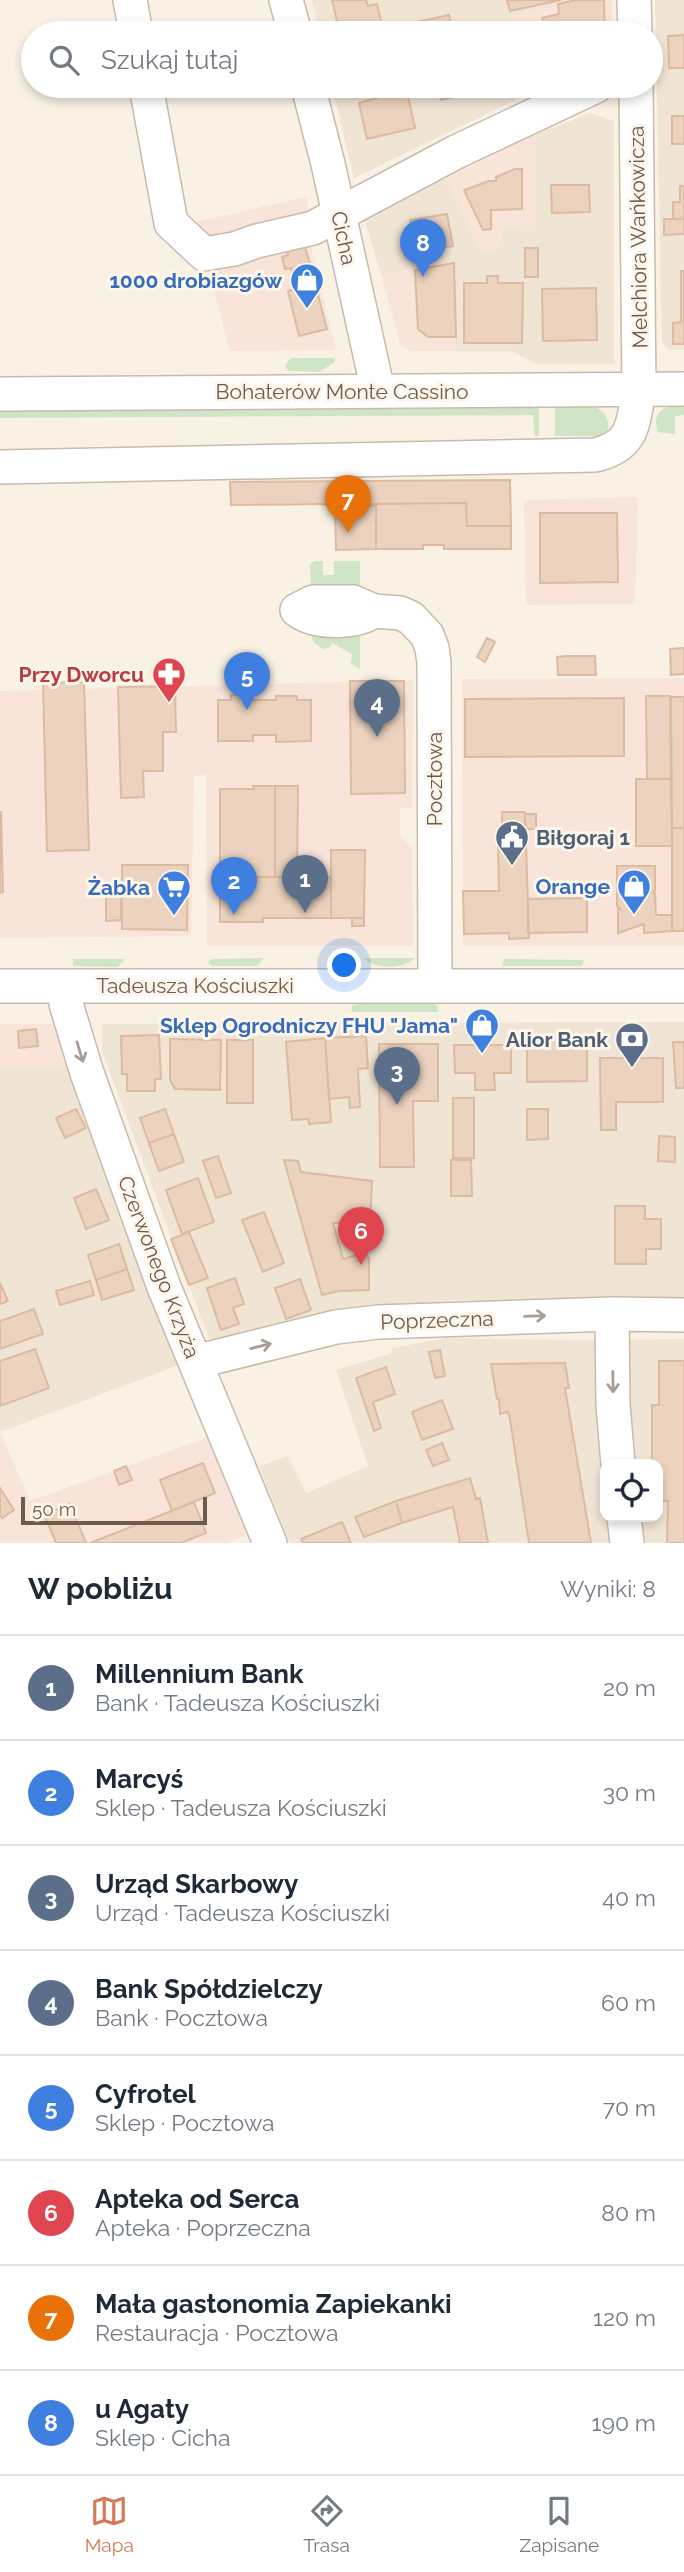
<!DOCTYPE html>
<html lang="pl">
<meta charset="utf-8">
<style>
body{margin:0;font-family:Raleway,sans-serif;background:#f6f6f7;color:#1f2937}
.controls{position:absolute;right:21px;bottom:21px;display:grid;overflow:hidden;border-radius:14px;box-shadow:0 4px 10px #0003}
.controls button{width:63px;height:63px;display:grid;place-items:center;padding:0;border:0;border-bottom:2px solid #e0e1e3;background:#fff;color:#1f2937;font:35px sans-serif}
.scale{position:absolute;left:21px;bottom:18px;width:186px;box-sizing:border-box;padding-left:7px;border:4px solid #6f5b4d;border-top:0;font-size:19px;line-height:24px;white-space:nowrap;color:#6f5b4d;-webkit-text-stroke:5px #fdf6ea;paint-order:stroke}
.you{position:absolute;left:345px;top:966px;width:24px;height:24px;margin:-18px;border:5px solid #fff;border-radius:50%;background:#1a73e8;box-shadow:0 0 0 10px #1a73e833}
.badge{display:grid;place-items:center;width:46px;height:46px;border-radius:50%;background:#d67957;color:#fff;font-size:23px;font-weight:700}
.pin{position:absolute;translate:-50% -58px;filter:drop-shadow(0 2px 4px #0008)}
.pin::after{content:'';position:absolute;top:37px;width:24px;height:21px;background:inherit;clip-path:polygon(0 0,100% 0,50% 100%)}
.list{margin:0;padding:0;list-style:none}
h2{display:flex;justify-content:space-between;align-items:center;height:91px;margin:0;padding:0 28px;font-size:30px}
h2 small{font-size:23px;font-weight:400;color:#747a83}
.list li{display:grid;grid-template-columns:46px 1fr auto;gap:21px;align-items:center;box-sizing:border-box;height:105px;padding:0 28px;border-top:2px solid #e0e1e3}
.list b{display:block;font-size:26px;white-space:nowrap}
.list p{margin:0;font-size:23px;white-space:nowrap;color:#747a83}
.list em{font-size:23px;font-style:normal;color:#747a83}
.icon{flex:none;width:38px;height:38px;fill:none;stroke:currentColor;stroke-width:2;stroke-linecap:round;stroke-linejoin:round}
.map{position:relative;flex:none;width:684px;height:1543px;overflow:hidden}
.search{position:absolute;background:#fff;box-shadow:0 4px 10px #0003;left:21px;right:21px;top:21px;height:77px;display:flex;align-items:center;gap:18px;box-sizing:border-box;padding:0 24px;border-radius:38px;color:#747a83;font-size:26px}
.sheet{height:931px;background:#fff}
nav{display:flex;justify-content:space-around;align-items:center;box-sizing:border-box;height:98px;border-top:2px solid #e0e1e3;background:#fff;font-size:19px;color:#747a83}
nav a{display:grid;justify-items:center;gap:4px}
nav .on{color:#d67957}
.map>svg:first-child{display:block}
.residential{fill:#f0e4d4;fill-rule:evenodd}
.commercial{fill:#f8e4d9}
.green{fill:#d0e5c5}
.building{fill:#ecd3bf;stroke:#dcbba1;stroke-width:2}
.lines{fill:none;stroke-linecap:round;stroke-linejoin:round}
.minor-casing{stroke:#c9baac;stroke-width:36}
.minor{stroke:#fff;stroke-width:33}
.oneway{stroke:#a99d94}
.labels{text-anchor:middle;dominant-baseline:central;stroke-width:6;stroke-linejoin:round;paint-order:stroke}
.street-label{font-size:21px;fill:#6f5b4d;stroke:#fdf6ea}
.shop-label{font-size:21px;font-weight:bold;fill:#366cbe;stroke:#fdf6ea;text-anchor:end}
.health-label{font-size:21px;font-weight:bold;fill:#be3a42;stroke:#fdf6ea;text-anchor:end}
.service-label{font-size:21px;font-weight:bold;fill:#4e5e75;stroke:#fdf6ea;text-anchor:start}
</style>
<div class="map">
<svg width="684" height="1543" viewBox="0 0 684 1543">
<rect width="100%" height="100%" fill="#f9f2e4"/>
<path class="residential" d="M312,0H579L511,16L514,33H320Z
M655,0H684V350H669L662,342Z
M332,86H524L526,95L354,178Z
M590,113L614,121V364H536L512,351H456L455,261L381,275L365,221L446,178L482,254L501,247L502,226L536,224L535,135Z
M684,1022V1303L453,1300L350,1311L211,1344L102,1051V1024Z
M66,1066L177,1366L0,1432V1068Z
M446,1338L580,1340L684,1339V1543H290L259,1466L288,1456L306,1493L368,1466L336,1370L392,1353V1348ZM605,1464H658V1517H605Z"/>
<path class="commercial" d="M579,0H612L613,33H514L511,16Z
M535,135L536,224L502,226L501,247L482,255L446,178Z
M306,197L308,205L304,218L336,350L230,351L196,222Z
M455,261L456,351H410L400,344L381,275Z
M638,497L635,604L526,605L524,500Z
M684,678V946H463L462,679Z
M413,680L412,808H400V835L412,848L413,946H207L206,775L194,776L191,936L0,938V691Z
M0,1024H55L66,1066L0,1068Z
M0,1432L30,1501L206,1438L248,1534L227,1543H0Z"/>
<path class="green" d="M291,358H334L335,362L319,372L288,371L285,365Z
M539,407V436H535L533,415L0,418V411Z
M555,407C574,407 612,399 608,430L600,436H555Z
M667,407H684V415L675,416V434L658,432C654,421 656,412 667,407Z
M315,561H323V575H334V561H360V588L311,587L310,564Z
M312,630L360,633V669L351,664L352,654L332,643L330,647L324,649C314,644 311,642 312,630Z
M264,958L257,966H212L208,962L212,959Z
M363,958H415C404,970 374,969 363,958Z
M73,959H125L118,967L73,966Z
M504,959L584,960L582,966H502Z
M357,1004H432L437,1005L438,1012H352V1006Z"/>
<path class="building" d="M332,0H366L368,6L377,4L384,33H340Z
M507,0H561L510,11Z
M576,0H604L605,33H546L542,18L559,14L558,4Z
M449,15L453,33H420L417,22Z
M544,25L546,33H513V32Z
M684,35V68H669L668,36Z
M396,86L398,94L407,91L415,128L367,139L359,103L377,98L374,87Z
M438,86H472L474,92L441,100Z
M672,116H684V144H672Z
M515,169H522V209L491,210V229L483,230L464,190L489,181H496V177Z
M551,185H589L590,212L552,213Z
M680,186H684V219H673V202H680Z
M447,214L453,246L416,252L410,220Z
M664,219H684V234L664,235Z
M305,246L315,284L297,289L291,268L285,269L282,257L288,255L287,250Z
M525,248H538V277H525Z
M454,263L456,337H428L418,329L415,270Z
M681,271H684V344H673V323L681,322Z
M487,276H498V283H523L522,343H464V283H487Z
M315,284L327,329L299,336L288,291Z
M596,288L597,340L543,341L542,289Z
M510,480L511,526H467L466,503L231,505L230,482Z
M466,503L467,526H511V549H444V545H423V549H376V504Z
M335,506H376V549L336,550Z
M540,513H617L618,582L540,583Z
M487,638L495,642L485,662L477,657Z
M684,648V674L671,675L670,649Z
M567,656H595L596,675H558L557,657Z
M350,681H404L405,793L351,794Z
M84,682L89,850L47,851L43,683Z
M175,686L176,732H163V771H143L144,797L121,798L118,687Z
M231,695H252V700H276V696H297V700H311V741L276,742V735H253V741H218V700H231Z
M646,696H670L671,779H647Z
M671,697H684V828H672Z
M624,698V756L465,757V699Z
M636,779H671L672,846H636Z
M253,786H275V877H220V789H254Z
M275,786H298L297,877H275Z
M0,812H1L3,892L0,893Z
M502,812H525L529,938L509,939V933L464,934L463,891H499L498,843H502Z
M525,814H536V829H525Z
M672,828H684V931H672Z
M331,850H365L364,918H331Z
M122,865H188L187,930L122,929Z
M617,866H655V890L653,893H655L656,915H672V931L644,933V924L618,933V909H620L617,906Z
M220,877H331V918H263V922H220Z
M106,893H121V920L106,921Z
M587,898V932L528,933V899Z
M352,918H364V926H352Z
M36,1029L38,1046L19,1048L18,1031Z
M159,1035L161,1079H155V1091H127V1074H122L121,1036Z
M366,1036L368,1068L358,1069L360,1107L350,1108L349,1097L329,1099L325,1038Z
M325,1038L331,1122L309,1124L308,1119L292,1120L286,1042Z
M170,1039L221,1040L220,1090L175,1089L170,1080Z
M527,1039H587V1081L527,1082Z
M227,1040H253V1103H227Z
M673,1042H684V1088H676Z
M379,1044H438V1101H413L414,1167H380Z
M454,1045H511V1073H494L495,1090H475V1073H455Z
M600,1058H663V1102H616V1130H601Z
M453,1098H474V1158H453Z
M76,1109L86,1128L65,1138L56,1118Z
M165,1109L174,1134L149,1143L140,1118Z
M527,1109H548V1139L527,1140Z
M174,1134L184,1162L159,1171L149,1143Z
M659,1136L675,1137V1162L658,1161Z
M218,1156L231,1193L216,1198L203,1161Z
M284,1160L298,1161L301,1172L372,1181L370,1225L352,1241L340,1223H333L343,1259L363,1253L369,1258V1290L339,1291L322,1295Z
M451,1160H471L472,1196H451Z
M198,1178L214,1222L182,1234L166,1190Z
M96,1189L109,1220L86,1229L74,1198Z
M615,1206H645V1219H661V1249H646V1264H615Z
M264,1212L284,1263L263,1272L242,1220Z
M189,1232L208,1278L189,1285L171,1239Z
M119,1244L127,1269L96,1280L88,1255Z
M127,1269L134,1290L102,1300L96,1280Z
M235,1278L244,1304L233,1308L239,1324L221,1330L207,1288Z
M300,1279L311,1310L286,1319L275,1288Z
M90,1281L94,1295L60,1305L56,1291Z
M0,1283L8,1301L0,1304Z
M34,1309L43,1334L0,1349V1321Z
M35,1349L49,1388L0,1406V1361Z
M440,1350L445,1376L435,1378L429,1352Z
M659,1361H684V1543H667L668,1501H658V1464H652V1405H659Z
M565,1363L569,1388H565L591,1543H529L510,1419L508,1412L500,1414L499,1399H497L491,1364Z
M386,1367L395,1394L373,1402L381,1428L374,1431L356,1378Z
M442,1400L453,1429L422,1440L412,1412Z
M442,1443L449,1460L433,1466L426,1450Z
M203,1463L215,1493L172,1511L160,1480Z
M126,1466L132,1480L119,1485L114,1471Z
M470,1478L476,1499L480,1498L488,1543H460L453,1507L402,1523L396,1501Z
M0,1488L14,1510L2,1518L0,1515Z
M396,1501L402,1523L364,1537L355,1517Z
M194,1502L206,1533L181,1543H90Z
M70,1504L86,1543H56L44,1514Z
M342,1522L351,1543H303L301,1539Z"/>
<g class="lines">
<g class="minor-casing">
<path id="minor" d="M130,0L136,33
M286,0L295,33
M634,0L635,33
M146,86L171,223L204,254L234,249L257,241L313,228L456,152L596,86
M308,86L328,164L378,391
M0,394L684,389
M0,467L595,455C634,446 633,424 639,389L636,86
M374,611C355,624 315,624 297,610L313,602H353L374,611L400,613L411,618L427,635L432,648L434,663L435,986
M0,986H684
M66,986V1004L87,1073L164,1287L270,1543
M612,1314L613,1405L618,1464
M195,1362L336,1327L378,1322L612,1314L684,1315
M624,1517L627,1543"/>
</g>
<use href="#minor" class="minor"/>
</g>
<defs><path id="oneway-shaft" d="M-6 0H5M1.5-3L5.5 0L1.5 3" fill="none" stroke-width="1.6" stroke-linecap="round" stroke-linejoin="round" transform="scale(1.75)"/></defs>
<g class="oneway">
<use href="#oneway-shaft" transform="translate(80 1052) rotate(73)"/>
<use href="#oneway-shaft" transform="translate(535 1316) rotate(-2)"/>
<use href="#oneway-shaft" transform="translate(261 1346) rotate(-14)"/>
<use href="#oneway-shaft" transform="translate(613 1382) rotate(89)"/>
</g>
<defs>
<g id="shop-pin" transform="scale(1.75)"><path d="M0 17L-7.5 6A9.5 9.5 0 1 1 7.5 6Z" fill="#3f7fe0" stroke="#fdf6ea"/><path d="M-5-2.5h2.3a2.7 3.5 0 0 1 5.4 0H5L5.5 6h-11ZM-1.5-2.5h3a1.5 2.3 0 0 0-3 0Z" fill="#fff"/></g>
<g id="pharmacy-pin" transform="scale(1.75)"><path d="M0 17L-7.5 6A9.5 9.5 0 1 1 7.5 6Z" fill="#e0444e" stroke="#fdf6ea"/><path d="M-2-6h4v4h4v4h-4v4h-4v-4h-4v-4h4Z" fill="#fff"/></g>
<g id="civic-pin" transform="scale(1.75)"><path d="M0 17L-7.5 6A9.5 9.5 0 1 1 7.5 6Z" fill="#5c6f8a" stroke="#fdf6ea"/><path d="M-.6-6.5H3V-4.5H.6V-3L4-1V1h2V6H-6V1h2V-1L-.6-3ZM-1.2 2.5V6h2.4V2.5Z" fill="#fff"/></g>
<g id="supermarket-pin" transform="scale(1.75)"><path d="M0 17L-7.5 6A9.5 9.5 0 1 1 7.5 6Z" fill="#3f7fe0" stroke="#fdf6ea"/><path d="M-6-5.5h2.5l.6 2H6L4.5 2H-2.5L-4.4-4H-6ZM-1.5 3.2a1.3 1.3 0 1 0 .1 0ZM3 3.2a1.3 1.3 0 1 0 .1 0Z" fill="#fff"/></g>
<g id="bank-pin" transform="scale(1.75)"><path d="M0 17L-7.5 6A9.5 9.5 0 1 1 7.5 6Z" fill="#5c6f8a" stroke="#fdf6ea"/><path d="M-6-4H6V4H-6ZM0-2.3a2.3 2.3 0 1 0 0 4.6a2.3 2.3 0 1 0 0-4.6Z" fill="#fff"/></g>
</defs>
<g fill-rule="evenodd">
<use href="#shop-pin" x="307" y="280"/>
<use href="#pharmacy-pin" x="169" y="674"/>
<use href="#civic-pin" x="512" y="837"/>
<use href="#shop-pin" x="634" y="886"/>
<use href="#supermarket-pin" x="174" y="887"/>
<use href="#shop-pin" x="482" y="1025"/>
<use href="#bank-pin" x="632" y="1039"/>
</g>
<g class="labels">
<g class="street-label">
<text transform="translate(638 237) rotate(-91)">Melchiora Wańkowicza</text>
<text transform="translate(344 238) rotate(78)">Cicha</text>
<text x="342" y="391">Bohaterów Monte Cassino</text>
<text transform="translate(434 779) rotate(-90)">Pocztowa</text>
<text x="195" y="985">Tadeusza Kościuszki</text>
<text transform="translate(159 1267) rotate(69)">Czerwonego Krzyża</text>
<text transform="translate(437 1320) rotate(-2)">Poprzeczna</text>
</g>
<g class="shop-label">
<text x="282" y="280">1000 drobiazgów</text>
<text x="610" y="886">Orange</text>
<text x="150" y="887">Żabka</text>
<text x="458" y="1025">Sklep Ogrodniczy FHU "Jama"</text>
</g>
<g class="health-label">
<text x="144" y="674">Przy Dworcu</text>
</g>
<g class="service-label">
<text x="536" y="837">Biłgoraj 1</text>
<text x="608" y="1039" text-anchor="end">Alior Bank</text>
</g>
</g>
</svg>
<div class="controls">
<button><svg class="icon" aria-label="locate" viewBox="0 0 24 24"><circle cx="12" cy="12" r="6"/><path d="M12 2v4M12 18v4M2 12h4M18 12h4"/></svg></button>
</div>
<div class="scale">50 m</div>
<div class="you"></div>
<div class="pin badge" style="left:305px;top:913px;background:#5c6f8a">1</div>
<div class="pin badge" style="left:234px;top:915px;background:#3f7fe0">2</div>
<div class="pin badge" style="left:397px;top:1105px;background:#5c6f8a">3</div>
<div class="pin badge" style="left:377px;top:737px;background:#5c6f8a">4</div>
<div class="pin badge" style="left:247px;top:710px;background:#3f7fe0">5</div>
<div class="pin badge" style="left:361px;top:1265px;background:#e0444e">6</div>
<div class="pin badge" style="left:348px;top:533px;background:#e8710a">7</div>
<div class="pin badge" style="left:423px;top:277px;background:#3f7fe0">8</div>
<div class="search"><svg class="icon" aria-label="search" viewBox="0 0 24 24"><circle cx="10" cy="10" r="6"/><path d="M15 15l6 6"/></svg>Szukaj tutaj</div>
</div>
<section class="sheet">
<h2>W pobliżu<small>Wyniki: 8</small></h2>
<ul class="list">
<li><span class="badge" style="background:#5c6f8a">1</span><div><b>Millennium Bank</b><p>Bank · Tadeusza Kościuszki</p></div><em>20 m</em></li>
<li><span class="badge" style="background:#3f7fe0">2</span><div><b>Marcyś</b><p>Sklep · Tadeusza Kościuszki</p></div><em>30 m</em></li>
<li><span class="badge" style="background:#5c6f8a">3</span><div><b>Urząd Skarbowy</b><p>Urząd · Tadeusza Kościuszki</p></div><em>40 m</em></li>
<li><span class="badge" style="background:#5c6f8a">4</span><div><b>Bank Spółdzielczy</b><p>Bank · Pocztowa</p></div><em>60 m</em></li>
<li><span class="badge" style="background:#3f7fe0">5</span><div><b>Cyfrotel</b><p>Sklep · Pocztowa</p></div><em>70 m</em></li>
<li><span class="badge" style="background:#e0444e">6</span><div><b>Apteka od Serca</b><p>Apteka · Poprzeczna</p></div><em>80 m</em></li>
<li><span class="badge" style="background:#e8710a">7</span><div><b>Mała gastonomia Zapiekanki</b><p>Restauracja · Pocztowa</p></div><em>120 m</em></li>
<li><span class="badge" style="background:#3f7fe0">8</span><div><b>u Agaty</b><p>Sklep · Cicha</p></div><em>190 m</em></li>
</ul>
</section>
<nav>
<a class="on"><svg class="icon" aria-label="map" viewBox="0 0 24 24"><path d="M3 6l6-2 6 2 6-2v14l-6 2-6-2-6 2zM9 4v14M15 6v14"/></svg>Mapa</a>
<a><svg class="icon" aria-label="directions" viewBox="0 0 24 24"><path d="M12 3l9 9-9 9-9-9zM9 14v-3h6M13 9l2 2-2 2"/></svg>Trasa</a>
<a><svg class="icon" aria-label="saved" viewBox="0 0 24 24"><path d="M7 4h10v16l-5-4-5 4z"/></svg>Zapisane</a>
</nav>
